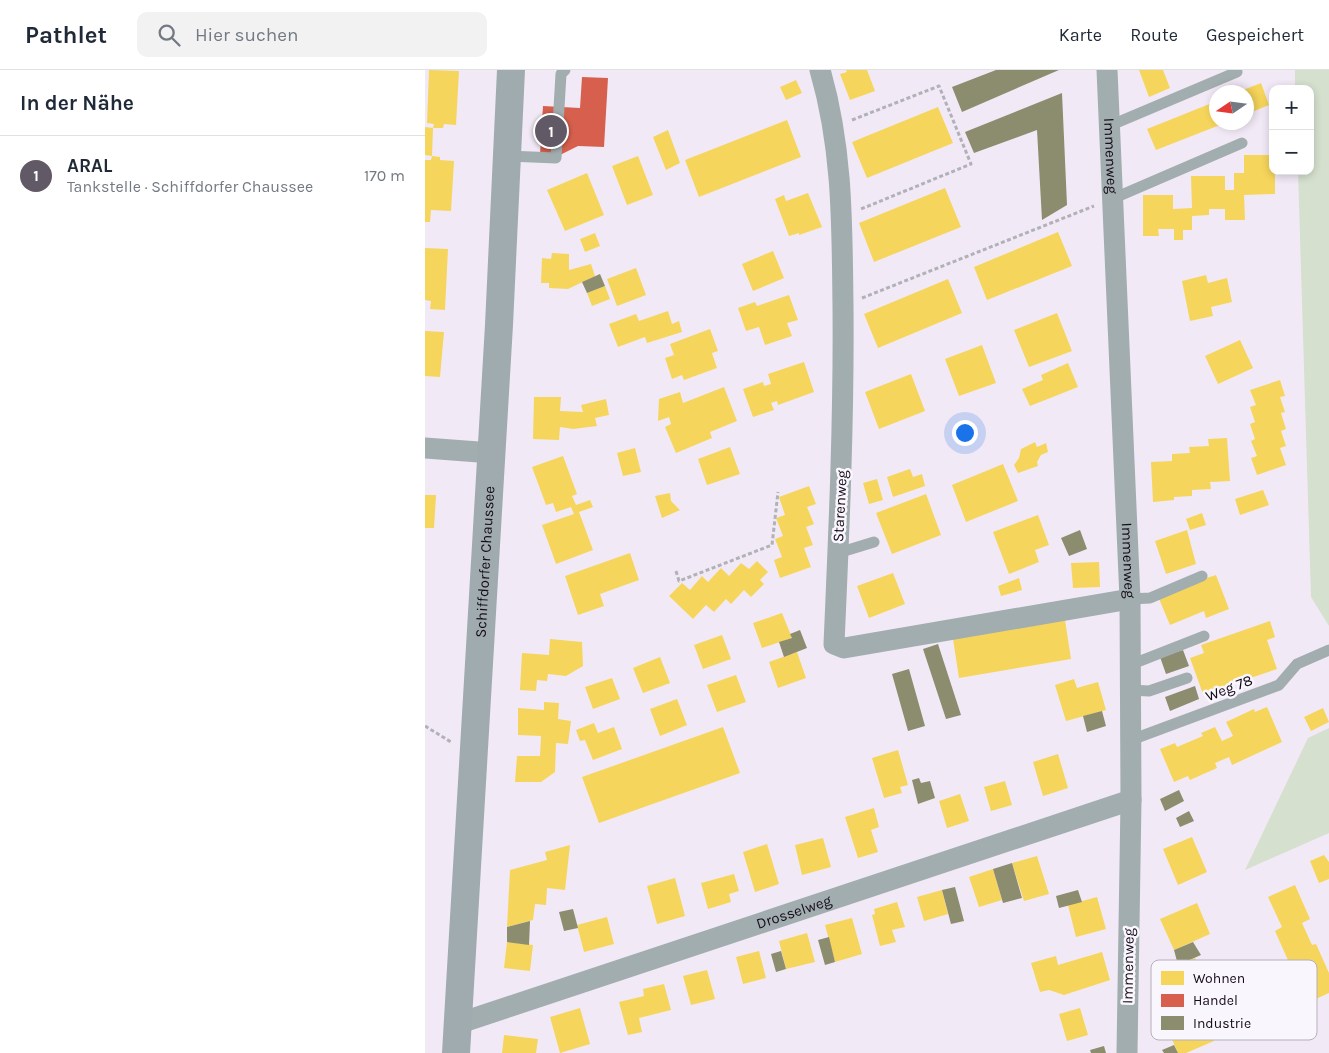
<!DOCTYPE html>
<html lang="de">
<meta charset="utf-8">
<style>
body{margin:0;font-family:Karla,sans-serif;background:#f2f2f3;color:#1f2937}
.controls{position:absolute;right:15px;top:15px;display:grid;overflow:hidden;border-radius:10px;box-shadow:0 2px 8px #0003}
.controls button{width:45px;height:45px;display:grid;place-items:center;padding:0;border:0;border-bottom:1px solid #e0e1e3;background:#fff;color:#1f2937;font:25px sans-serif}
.compass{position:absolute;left:784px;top:15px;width:45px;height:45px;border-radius:50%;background:#fff;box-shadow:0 2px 8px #0003;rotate:257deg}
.you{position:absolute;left:539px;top:362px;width:18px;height:18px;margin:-12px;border:4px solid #fff;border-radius:50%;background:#1a73e8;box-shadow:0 0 0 8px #1a73e833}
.badge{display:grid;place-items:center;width:32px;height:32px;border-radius:50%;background:#625966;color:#fff;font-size:16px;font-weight:700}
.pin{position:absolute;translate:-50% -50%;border:2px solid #fff;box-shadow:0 1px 5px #0006}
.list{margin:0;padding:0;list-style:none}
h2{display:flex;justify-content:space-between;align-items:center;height:65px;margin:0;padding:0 20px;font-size:21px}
h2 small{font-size:16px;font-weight:400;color:#747a83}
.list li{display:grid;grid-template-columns:32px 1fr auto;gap:15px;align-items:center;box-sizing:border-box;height:80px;padding:0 20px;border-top:1px solid #e0e1e3}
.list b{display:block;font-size:19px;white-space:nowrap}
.list p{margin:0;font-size:16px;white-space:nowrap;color:#747a83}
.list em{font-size:16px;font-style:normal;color:#747a83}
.icon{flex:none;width:28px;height:28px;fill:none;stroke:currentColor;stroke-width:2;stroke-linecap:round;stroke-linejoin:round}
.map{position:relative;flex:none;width:904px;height:983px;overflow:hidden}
header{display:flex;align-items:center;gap:30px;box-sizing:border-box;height:70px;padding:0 25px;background:#fff;border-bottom:1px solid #e0e1e3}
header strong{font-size:24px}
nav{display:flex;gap:28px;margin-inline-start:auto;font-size:18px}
.search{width:350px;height:45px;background:#f2f2f3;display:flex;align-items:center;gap:12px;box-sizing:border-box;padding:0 18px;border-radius:10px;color:#747a83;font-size:19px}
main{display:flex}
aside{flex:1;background:#fff}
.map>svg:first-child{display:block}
.green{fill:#d5e0ce}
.homes{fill:#f6d55c}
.shops{fill:#d6604d}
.industry{fill:#8c8c6e}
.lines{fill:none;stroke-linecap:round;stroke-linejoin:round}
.path{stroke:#b0b2b7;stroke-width:3;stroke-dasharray:4 2.5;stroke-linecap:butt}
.service{stroke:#a2adaf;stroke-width:11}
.minor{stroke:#a2adaf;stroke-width:21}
.secondary{stroke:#a0abaf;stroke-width:28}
.labels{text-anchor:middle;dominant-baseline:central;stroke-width:5;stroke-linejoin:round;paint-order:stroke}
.street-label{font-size:15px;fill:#150c19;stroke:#faf6fd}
.key{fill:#faf6fd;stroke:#b5b0b9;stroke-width:1}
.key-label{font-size:14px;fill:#150c19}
</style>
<header>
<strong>Pathlet</strong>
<div class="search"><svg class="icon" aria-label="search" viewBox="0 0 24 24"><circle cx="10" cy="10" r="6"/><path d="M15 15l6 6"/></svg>Hier suchen</div>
<nav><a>Karte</a><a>Route</a><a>Gespeichert</a></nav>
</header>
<main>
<aside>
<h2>In der Nähe<small></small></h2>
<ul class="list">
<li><span class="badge">1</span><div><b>ARAL</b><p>Tankstelle · Schiffdorfer Chaussee</p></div><em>170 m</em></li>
</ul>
</aside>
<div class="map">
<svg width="904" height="983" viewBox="0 0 904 983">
<rect width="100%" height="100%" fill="#f2e9f6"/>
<path class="green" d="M870,0H904V556L886,527L873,101H885V19H870Z
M904,658V763L820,800L883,668Z"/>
<path class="homes" d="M4,0L34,1L31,55L19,54L18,58H8L9,54L2,53Z
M421,0H442L450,21L425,30L415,4L422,2Z
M714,0H738L745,18L724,27Z
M371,10L377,23L361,30L355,17Z
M836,13L844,35L822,44V22H813Z
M792,31V52L800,53L731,80L722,59Z
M513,37L528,73L442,108L427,72Z
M362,50L376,87L274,127L260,90Z
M0,57L8,58L7,86L0,85Z
M243,60L255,93L241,100L228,67Z
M819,85H848V101H850V124L819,125L820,150H800V139H784V145L767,146V160H758V170H749V159H733L734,166H718V125H748V139L767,138L766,106H800V120H809V103H819Z
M7,86L15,87V90L29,91L26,141L6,140L5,152H0V90H6Z
M213,86L228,125L202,135L187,96Z
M162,103L179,145L140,161L122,120Z
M520,118L536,157L449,192L434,153Z
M383,123L397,157L374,165V163L364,166L350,129L359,125L361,131Z
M633,162L647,196L562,230L549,197Z
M170,163L175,176L160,182L155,169Z
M0,178L23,179L20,240L5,239L6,231L0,230Z
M348,181L359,208L328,221L317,194Z
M127,183L144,184V200L166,194L170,206L143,219L124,218V213H116L117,188L126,189Z
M211,198L221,225L192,236L182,209Z
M781,205L783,213L802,208L807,232L786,237L788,246L765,251L757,211Z
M523,209L537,243L453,278L439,244Z
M180,216L185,229L167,236L162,223Z
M364,225L373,250L362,253L367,266L340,275L334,257L321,261L313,238L330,232L332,236Z
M243,241L247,254L254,251L257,262L222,273L220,267L193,277L184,254L211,244L214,251Z
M632,243L647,281L604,297L589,260Z
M285,259L293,281L287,283L292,298L259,310L257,305L247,309L240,288L249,285L245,274Z
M0,261L19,262L15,307L0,306Z
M815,270L828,298L793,314L780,286Z
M557,275L571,313L534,326L520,289Z
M379,292L389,322L353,335L352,331L346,333L349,340L328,347L318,319L338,312L339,316L346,314L343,304Z
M643,293L653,317L605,336L597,319L618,310L616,305Z
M486,304L500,341L454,359L440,322Z
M855,310L860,326L855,327L860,342L856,343L861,359L856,361L861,376L855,378L861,395L832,405L826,388L832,386L826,371L830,369L825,354L830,352L825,337L831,335L825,320Z
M299,317L312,351L285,362L287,368L251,383L240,357L246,354L244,347L233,351L234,329L255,322L258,333Z
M109,327H136L135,341L158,342L156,335L181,329L184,345L170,348L172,356L148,359L135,357L134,370L108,369Z
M802,368L805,411L785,412L786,419L767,420V426L749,427V430L728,432L726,392L747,391V384L765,383L764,377L784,376L783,369Z
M610,372L612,377L621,373L623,382L616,385L612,392L613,396L593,403L589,395L594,388L596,379Z
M305,377L315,404L282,415L273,389Z
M210,378L216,402L198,406L192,383Z
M138,386L152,424L147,426L151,435L165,430L168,437L154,442L168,480L131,494L117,455L149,444L146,437L131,442L128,433L121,435L107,397Z
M578,394L593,431L541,452L527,415Z
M485,399L488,407L497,404L500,416L468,427L462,407Z
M452,409L458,430L444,434L438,413Z
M384,416L391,434L382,437L389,454L381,457L388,475L379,478L386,497L355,508L349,490L357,487L350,469L358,466L351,448L360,445L354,427Z
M838,420L844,435L815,445L810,429Z
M245,423L246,431L255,440L237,448L230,426Z
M501,424L516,465L467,484L451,443Z
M0,425H11L9,458H0Z
M777,443L781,455L765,460L761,449Z
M613,445L624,475L610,480L614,492L584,504L568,462Z
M762,460L771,494L741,504L730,471Z
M205,483L214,510L175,524L179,536L153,545L140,506Z
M332,491L343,502L335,510L339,514L326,527L319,520L306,534L301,529L289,542L281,535L268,549L244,526L257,513L265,520L277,506L283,512L296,498L304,506L316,493L324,499Z
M674,492L675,517L648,518L646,493Z
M468,503L480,534L444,548L432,516Z
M791,505L804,539L781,548L779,541L745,555L732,524Z
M594,508L597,520L576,526L573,516Z
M357,543L367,568L337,578L328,553Z
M640,550L646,589L534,608L528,569Z
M845,551L850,567L842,570L852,599L778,624L765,588L779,583L776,575Z
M297,565L306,589L278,599L269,575Z
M125,569L157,572L158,596L141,606L123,604L122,611L112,610L111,621L95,620L97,583L124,585Z
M372,582L381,608L353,618L344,592Z
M235,587L245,613L218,623L208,598Z
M311,605L321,632L292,642L282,615Z
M187,608L195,629L168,639L160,617Z
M649,609L652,618L673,612L681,640L641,651L630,615Z
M252,629L262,655L235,666L225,639Z
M119,632L134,633L133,649L146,651L143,674L131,673L130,702L116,712H90L92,686H115L116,666L93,665V638L119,640Z
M842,637L857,672L807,695L804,687L790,693L792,698L765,710L763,706L749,712L735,679L750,673L752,677L778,666L776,663L790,657L797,671L808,666L801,652L829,639L830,642Z
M898,638L904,652L886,661L879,647Z
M169,653L173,663L189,657L197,679L168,690L160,670L155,671L151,660Z
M298,657L315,703L174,753L157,707Z
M473,680L483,715L475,717L477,723L459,728L447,688Z
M633,684L643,718L618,726L608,692Z
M580,711L587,735L566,741L559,717Z
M535,724L544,751L522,758L514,731Z
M449,738L454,757L446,760L453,782L433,788L420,747Z
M767,767L782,802L753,815L738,779Z
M398,768L406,797L377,805L370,775Z
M342,774L354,814L330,822L318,782Z
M145,775L140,820L122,818L121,835L110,834L108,850L82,857L85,800L122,790L120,782Z
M899,785L904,792V809L894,813L885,791Z
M612,786L624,824L599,831L587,793Z
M568,799L577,830L554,837L544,807Z
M309,804L314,821L304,824L306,832L283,839L276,813Z
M250,808L260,846L232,854L222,816Z
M870,815L885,849L877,853L887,875L891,874L904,903V923L882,933L850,861L857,857L843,827Z
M517,820L523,844L499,851L492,827Z
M672,827L681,859L651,867L643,835Z
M472,832L480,857L467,860L471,872L455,876L447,845L450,844L449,839Z
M772,833L785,864L749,880L735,849Z
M182,847L189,874L159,882L152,855Z
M427,848L437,884L410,892L400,855Z
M382,863L390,892L361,899L354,871Z
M82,872L108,875L105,901L79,898Z
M334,881L341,908L318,914L311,887Z
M677,882L685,910L639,925L624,920L615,922L606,893L631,886L633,895Z
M770,888L783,918L746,933L734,904Z
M282,900L290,929L266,935L258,906Z
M239,914L246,940L214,948L217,962L203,965L194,932L219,926L218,919Z
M155,938L165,974L135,983L125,947Z
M655,938L663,965L642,971L634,944Z
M776,941L789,971L761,983H753L741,956Z
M79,965L113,969L111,983H77Z"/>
<path class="shops" d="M157,7L183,8L179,77L153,76L135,85L115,84L118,36L155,38Z"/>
<path class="industry" d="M571,0H634L537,42L527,17Z
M637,23L642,135L617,150L612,60L549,83L540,62Z
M175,204L180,216L162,223L157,212Z
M655,460L662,479L644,486L636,468Z
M375,560L382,578L359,587L354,572L367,568L365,564Z
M513,574L536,645L521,649L498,579Z
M758,580L764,596L741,604L735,587Z
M484,599L500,656L483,661L467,604Z
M770,616L774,629L745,641L740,627Z
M677,641L681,656L662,662L658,646Z
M494,708L496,713L505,711L510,728L493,734L487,710Z
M754,720L759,731L740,741L735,729Z
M764,741L769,751L755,757L751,748Z
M587,793L597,828L578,833L568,799Z
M530,817L539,851L526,854L517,820Z
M653,820L657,832L634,838L631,826Z
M148,839L153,858L139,861L134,842Z
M105,851L104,875L82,872V857Z
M404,867L410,892L400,895L393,870Z
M768,872L776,885L753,895L749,880Z
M356,881L361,899L351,902L346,884Z
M749,975L753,983H739L737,980Z
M679,976L681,983H666L665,980Z"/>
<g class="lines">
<path class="path" d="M427,50L514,16L546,94L436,139
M437,228L669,136
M251,501L254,511L347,475L353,422
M0,656L26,672"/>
<path class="service" d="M684,56L812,2
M82,86L131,88L136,4L140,0
M687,129L817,73
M413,483L449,472
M705,529L725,528L777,506
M705,595L779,566
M705,620L724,621L762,608
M706,670L854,615L872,594L904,580"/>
<g class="minor">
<path d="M395,0C418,79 417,155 418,237C419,349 414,461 409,574L419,578L705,529"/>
<path id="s1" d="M682,0L705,529L706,730L702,983"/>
<path d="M0,378L67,383"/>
<path id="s2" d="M32,954L706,730"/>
</g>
<path class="secondary" id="s3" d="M31,983L74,255L86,0"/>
</g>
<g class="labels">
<g class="street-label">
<text stroke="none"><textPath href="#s1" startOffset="86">Immenweg</textPath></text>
<text transform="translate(415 436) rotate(-87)">Starenweg</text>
<text stroke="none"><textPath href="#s1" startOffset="491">Immenweg</textPath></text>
<text stroke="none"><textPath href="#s3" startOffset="492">Schiffdorfer Chaussee</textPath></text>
<text transform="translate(804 618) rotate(-21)">Weg 78</text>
<text stroke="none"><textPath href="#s2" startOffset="355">Drosselweg</textPath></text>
<text transform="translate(703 896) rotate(-89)">Immenweg</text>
</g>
</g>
<rect x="726" y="890" width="166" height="80" rx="8" class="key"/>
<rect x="736" y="901" width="23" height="14" fill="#f6d55c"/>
<rect x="736" y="924" width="23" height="13" fill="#d6604d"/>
<rect x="736" y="946" width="23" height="14" fill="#8c8c6e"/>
<g class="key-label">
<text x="768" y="913">Wohnen</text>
<text x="768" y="935">Handel</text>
<text x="768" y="958">Industrie</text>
</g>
</svg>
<div class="controls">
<button>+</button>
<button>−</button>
</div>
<svg class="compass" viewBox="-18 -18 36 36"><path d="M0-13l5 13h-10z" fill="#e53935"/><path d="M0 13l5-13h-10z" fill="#747a83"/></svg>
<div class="you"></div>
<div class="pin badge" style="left:126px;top:61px">1</div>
</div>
</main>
